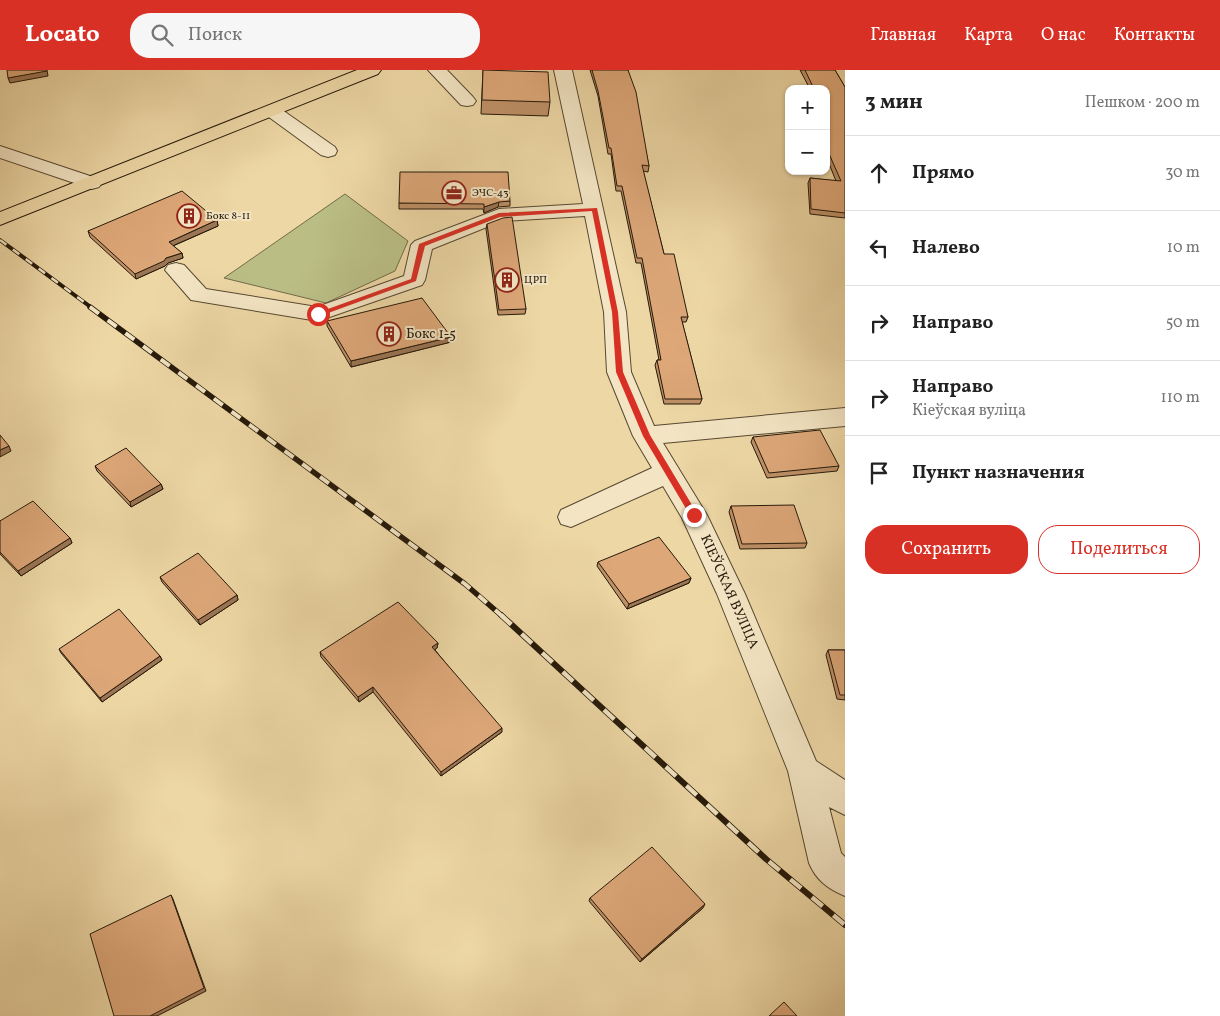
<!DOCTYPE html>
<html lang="ru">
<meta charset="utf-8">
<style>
body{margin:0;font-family:Vollkorn,serif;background:#f6f6f6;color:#222}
.controls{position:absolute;right:15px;top:15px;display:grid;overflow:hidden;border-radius:10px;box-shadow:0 1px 4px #0004}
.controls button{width:45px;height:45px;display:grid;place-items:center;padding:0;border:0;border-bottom:1px solid #e0e0e0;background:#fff;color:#222;font:25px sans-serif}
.stop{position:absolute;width:15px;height:15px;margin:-11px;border:4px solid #d93025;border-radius:50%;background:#fff}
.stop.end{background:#d93025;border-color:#fff;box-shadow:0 1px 5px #0008}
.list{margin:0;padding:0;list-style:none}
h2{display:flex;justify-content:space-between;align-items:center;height:65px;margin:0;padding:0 20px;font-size:21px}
h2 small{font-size:16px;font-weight:400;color:#767676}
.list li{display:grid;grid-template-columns:32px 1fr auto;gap:15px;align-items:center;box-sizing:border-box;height:75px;padding:0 20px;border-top:1px solid #e0e0e0}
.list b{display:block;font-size:19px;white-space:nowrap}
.list p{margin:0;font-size:16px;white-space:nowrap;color:#767676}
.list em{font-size:16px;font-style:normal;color:#767676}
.actions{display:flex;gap:10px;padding:15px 20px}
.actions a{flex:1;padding:11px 0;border:1px solid #d93025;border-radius:20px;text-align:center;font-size:18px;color:#d93025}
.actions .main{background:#d93025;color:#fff}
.icon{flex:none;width:28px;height:28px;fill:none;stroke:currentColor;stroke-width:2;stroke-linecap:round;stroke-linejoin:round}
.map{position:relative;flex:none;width:845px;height:946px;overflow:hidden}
header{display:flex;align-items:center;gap:30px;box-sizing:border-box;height:70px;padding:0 25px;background:#d93025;color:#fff}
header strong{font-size:24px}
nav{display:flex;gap:28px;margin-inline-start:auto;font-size:18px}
.search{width:350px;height:45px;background:#f6f6f6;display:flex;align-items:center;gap:12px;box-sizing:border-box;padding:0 18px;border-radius:20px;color:#767676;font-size:19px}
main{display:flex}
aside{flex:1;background:#fff}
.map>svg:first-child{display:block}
.green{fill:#babe85;stroke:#706c48}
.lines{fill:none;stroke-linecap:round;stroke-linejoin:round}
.minor-casing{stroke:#574831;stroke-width:2}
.major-casing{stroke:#25190a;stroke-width:2}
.minor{fill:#f3e5c4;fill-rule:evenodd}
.major{fill:#edd7a5;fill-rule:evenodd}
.rail-far2-casing{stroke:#25190a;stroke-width:4}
.rail-far1-casing{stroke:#25190a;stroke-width:5.5}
.rail-casing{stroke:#25190a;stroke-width:6}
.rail-far2{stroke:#f3e5c4;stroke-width:2.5;stroke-dasharray:8;stroke-linecap:butt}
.rail-far1{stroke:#f3e5c4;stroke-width:4;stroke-dasharray:11;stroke-linecap:butt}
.rail{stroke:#f3e5c4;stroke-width:4.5;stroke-dasharray:14;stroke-linecap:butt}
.wall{fill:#be9067;stroke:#25190a}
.shaded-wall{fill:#9b7554;stroke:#25190a}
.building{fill:#dda778;stroke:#25190a}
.route{fill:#d93025}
.labels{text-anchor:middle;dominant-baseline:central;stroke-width:4;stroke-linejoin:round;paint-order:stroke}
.far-poi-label{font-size:11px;fill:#25190a;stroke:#f3e5c4;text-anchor:start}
.poi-label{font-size:14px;fill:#25190a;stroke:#f3e5c4;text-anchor:start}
.street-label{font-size:14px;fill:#25190a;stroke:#f3e5c4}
</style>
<header>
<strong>Locato</strong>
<div class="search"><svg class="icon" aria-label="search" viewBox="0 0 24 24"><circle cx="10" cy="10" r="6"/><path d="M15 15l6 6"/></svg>Поиск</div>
<nav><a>Главная</a><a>Карта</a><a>О нас</a><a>Контакты</a></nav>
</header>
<main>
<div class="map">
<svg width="845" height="946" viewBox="0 0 845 946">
<rect width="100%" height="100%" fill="#edd7a5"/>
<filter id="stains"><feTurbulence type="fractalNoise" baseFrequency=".004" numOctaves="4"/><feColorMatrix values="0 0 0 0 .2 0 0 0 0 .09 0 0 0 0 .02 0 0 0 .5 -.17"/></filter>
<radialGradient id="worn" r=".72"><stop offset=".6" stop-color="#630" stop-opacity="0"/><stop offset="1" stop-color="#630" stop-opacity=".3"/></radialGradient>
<path class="green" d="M345,124L408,171L395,201L326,233L224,208Z"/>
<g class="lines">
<g class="minor-casing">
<path id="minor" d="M428,0H447L473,27L476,31L473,35L467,36L461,35Z
M554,0H572L626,242L631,302L654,356L845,338V356L663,373L707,445L745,524L816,691L845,710V745L829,737L841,783L845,787V826C828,819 816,810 809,793L788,701L717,524L682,448L663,416L571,457L561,454L558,447L561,440L652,398L633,366L607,302L604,242L585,146L502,151L432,179L425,210L422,215L318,251L191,230L165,200L168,195L176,193L184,195L206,219L317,237L404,206L411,175L415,171L499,139L583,134Z
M272,36L278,37L335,77L337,81L335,85L328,87L321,85L266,45L263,41L266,37Z
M0,76L99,109L102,113L99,117L92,119L0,88Z"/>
</g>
<g class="major-casing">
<path id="major" d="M357,0H381L378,4L0,155V142Z"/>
</g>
<use href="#minor" class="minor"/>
<use href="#major" class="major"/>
<g class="rail-far2-casing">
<path id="rail-far2" d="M0,170L92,238"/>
</g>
<g class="rail-far1-casing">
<path id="rail-far1" d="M90,237L465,514L502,546"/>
</g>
<g class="rail-casing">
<path id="rail" d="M501,545L766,789L845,855"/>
</g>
<use href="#rail-far2" class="rail-far2"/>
<use href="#rail-far1" class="rail-far1"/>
<use href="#rail" class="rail"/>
</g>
<path class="wall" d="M483,0L550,32L548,46L481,44Z
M590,0H628L649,96L648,102L643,101L664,184L688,247L686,252H682L702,329L700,334H664L655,295L657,290H659L641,193H636L621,121H616L611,84H608L598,26Z
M800,0H835L845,17V148L810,144L808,113L810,108L836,111L826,86V19H810Z
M510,131V136L498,137L484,143L483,139H399V133Z
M217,150L218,156L173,176L182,183L183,188L168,193L165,196L136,209L90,167L88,161Z
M487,154L526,239L525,244L498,245L486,159Z
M327,251L451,267V272L351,297L327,256Z
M753,367L839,396L837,401L767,408L751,372Z
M95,396L161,414L163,419L131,437L97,401Z
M731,436L807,473L805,478L740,479L729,442Z
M0,451L70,468L72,473L21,506L0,484Z
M598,492L691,508L689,513L627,539L597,496Z
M160,507L237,525L238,530L200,555L162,512Z
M438,573L437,578L435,580L502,662L441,706L373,622L359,632L321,587L320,582Z
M59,579L160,586L162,590L102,632L61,583Z
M828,580H845V630L837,629L826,585Z
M590,828L703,838L640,892L589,831Z"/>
<path class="shaded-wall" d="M47,0L48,6L10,13L8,8Z
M499,132L498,137L484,143V137Z
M217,150L218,156L170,177L169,172Z
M182,183L183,188L168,193L165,196L136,209L135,204L166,188Z
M451,267V272L351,297V291Z
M9,376L11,381L0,387V380Z
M161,414L163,419L131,437L130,432Z
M70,468L72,473L21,506L18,501Z
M691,508L689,513L627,539L629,534Z
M237,525L238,530L200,555L198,550Z
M438,573L437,578L432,582V577Z
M160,586L162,590L102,632L100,628Z
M373,617V622L359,632L358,627Z
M502,658V662L441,706V702Z
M171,825L173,829L206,921L157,946H150Z
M705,834L703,838L640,892L642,889Z"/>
<path class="building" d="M7,0H46L47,1L8,8Z
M483,0L548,2L550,32L482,30Z
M592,0H628L636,22L649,96L642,95L664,184H674L688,247H681L702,329H665L657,290H661L642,188H637L622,116H617L611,78H609L598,21Z
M805,0H835L845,17V143L811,139L810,108L841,111L826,77V47L829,48L826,42V19H814Z
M400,102H508L510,131L499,132L484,137V134L399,133Z
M182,121L217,150L169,172L182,183L166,188L164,191L135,204L88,161Z
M512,147L526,239L499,240L487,154L503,148Z
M422,228L451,267L351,291L327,251Z
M820,360L839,396L769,403L753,367Z
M0,365L9,376L0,380Z
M126,378L161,414L130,432L95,396Z
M33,431L70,468L18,501L0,482V451Z
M794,435L807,473L742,474L731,436Z
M659,467L691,508L629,534L598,492Z
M198,483L237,525L198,550L160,507Z
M398,532L438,573L432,577L502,658L441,702L373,617L358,627L320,582Z
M119,539L160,586L100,628L59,579Z
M828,580H845V625H840Z
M652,777L705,834L642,889L590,828Z
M171,825L204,918L150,946H114L90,864Z
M784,932L797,946H769Z"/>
<path class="route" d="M597,138L618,242L623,302L650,365L698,445L694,448L691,447L643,366L616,302L612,242L592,141L500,147L425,176L416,211L320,246L314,244L411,209L419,174L499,143Z"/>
<defs>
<g id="office-ring" transform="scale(1.25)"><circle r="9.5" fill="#f3e5c4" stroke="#8f2418" stroke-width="1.5"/><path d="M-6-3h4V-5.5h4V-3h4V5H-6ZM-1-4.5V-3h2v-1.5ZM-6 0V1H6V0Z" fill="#8f2418"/></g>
<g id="building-ring" transform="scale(1.25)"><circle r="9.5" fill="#f3e5c4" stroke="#8f2418" stroke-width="1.5"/><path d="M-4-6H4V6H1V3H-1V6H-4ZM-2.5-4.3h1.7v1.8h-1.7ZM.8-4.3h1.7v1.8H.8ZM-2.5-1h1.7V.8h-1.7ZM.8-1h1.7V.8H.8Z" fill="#8f2418"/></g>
</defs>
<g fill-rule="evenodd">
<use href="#office-ring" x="454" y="123"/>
<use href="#building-ring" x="189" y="146"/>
<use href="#building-ring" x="507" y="210"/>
<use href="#building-ring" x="389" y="264"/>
</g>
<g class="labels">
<g class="far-poi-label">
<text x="472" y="123">ЭЧС-43</text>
<text x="206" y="146">Бокс 8-11</text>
<text x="524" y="210">ЦРП</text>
</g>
<g class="poi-label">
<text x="406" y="264">Бокс 1-5</text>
</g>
<g class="street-label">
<text transform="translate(729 522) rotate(66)">КІЕЎСКАЯ ВУЛІЦА</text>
</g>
</g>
<rect width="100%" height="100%" filter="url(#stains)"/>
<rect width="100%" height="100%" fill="url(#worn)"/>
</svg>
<div class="controls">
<button>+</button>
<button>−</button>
</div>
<div class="stop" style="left:318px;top:244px"></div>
<div class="stop end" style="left:694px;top:445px"></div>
</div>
<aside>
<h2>3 мин<small>Пешком · 200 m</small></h2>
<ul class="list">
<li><svg class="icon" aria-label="ahead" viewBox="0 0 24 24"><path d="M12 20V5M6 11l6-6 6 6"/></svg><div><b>Прямо</b></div><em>30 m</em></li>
<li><svg class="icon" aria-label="left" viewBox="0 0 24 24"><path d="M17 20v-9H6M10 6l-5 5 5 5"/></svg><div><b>Налево</b></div><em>10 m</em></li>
<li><svg class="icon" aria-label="right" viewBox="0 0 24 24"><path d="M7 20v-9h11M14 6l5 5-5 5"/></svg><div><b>Направо</b></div><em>50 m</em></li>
<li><svg class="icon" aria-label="right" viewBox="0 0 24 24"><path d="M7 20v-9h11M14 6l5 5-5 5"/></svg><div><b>Направо</b><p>Кіеўская вуліца</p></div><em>110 m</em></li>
<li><svg class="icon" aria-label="arrive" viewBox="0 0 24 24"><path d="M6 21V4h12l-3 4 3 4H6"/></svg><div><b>Пункт назначения</b></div></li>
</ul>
<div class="actions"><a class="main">Сохранить</a><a>Поделиться</a></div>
</aside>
</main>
